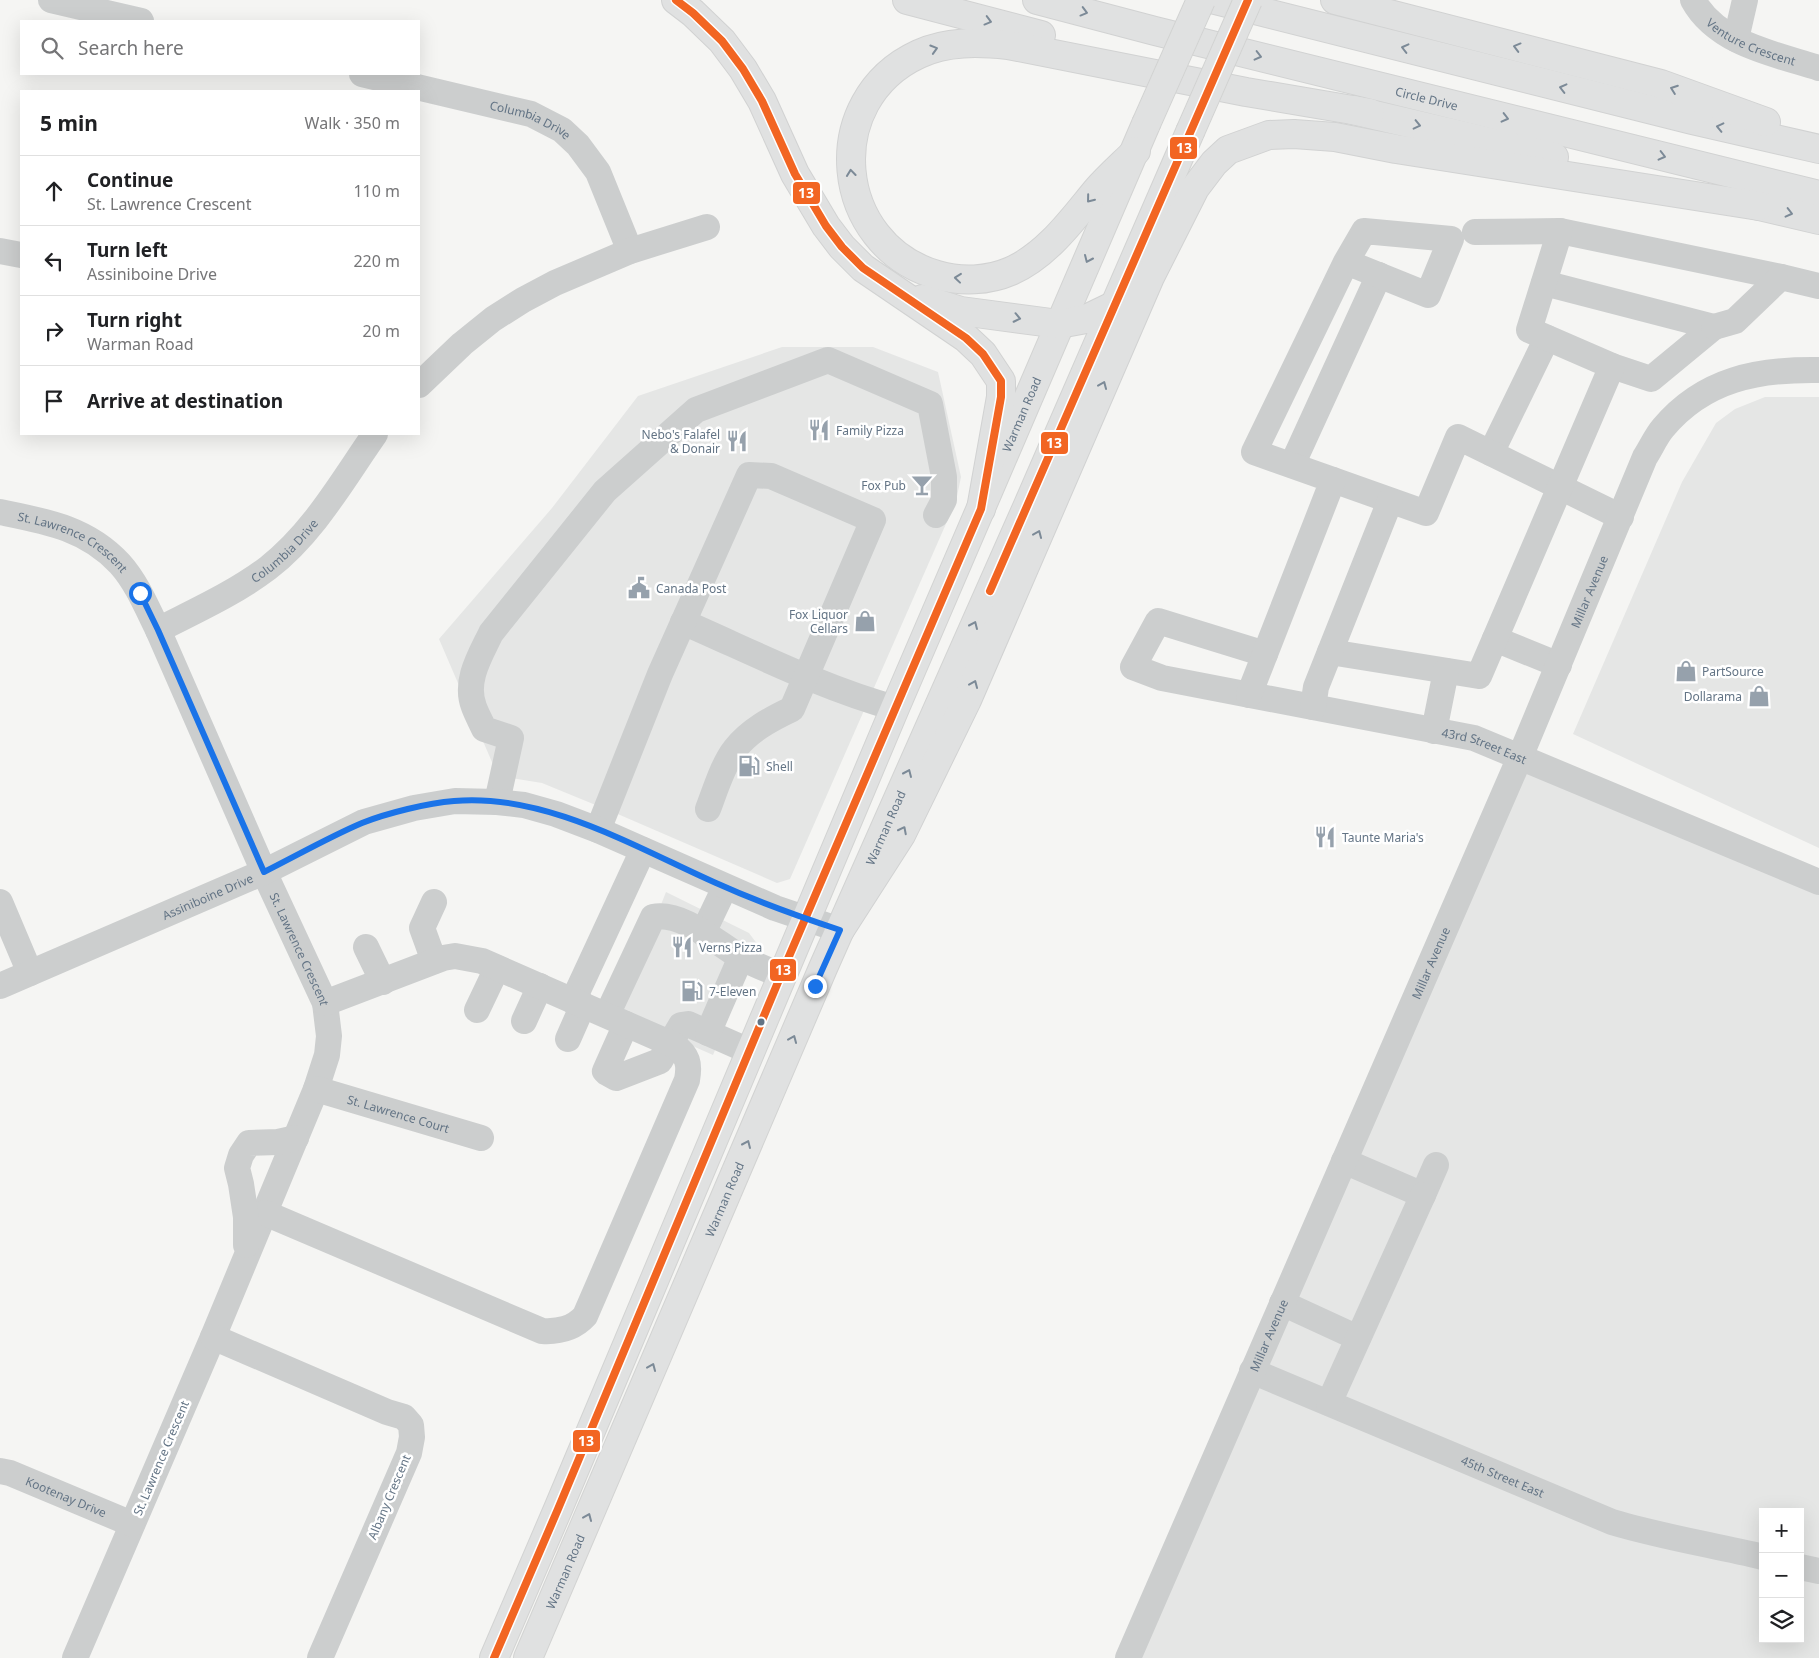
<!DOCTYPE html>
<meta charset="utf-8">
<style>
body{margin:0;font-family:"Noto Sans",sans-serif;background:#f6f6f6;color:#202124}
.controls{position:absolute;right:15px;bottom:15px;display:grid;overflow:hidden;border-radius:0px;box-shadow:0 5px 20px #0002}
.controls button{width:45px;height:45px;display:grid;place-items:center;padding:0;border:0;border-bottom:1px solid #e0e0e0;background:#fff;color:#202124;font:25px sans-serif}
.stop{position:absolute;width:15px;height:15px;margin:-11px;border:4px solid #1a73e8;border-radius:50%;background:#fff}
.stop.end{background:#1a73e8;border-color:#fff;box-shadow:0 1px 5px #0008}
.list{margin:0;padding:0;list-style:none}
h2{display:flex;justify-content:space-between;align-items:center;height:65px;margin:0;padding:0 20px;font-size:21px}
h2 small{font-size:16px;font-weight:400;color:#757577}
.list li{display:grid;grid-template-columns:32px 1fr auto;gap:15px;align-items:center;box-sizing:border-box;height:70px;padding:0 20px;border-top:1px solid #e0e0e0}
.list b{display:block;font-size:19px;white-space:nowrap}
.list p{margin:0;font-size:16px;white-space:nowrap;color:#757577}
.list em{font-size:16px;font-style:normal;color:#757577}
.icon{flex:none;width:28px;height:28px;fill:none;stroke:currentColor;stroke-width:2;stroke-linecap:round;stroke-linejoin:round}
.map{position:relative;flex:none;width:1819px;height:1658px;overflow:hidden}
.search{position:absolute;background:#fff;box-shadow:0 5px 20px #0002;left:20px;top:20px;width:400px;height:55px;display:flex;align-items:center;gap:12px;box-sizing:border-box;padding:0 18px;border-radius:0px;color:#757577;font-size:19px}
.panel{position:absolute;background:#fff;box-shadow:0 5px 20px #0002;left:20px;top:90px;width:400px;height:345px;border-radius:0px}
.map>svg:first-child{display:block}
.built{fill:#e5e6e5;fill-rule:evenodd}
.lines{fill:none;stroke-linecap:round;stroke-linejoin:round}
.major-casing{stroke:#d2d3d2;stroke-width:30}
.highway-casing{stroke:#d1d2d2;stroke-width:30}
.minor{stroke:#cccece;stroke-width:26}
.major{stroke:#e0e1e1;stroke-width:28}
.highway{stroke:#e0e1e1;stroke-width:28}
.major-bridge-casing{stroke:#d2d3d2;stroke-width:30;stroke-linecap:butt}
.major-bridge{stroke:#e0e1e1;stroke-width:28}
.bus-1-casing{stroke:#fff;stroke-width:11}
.bus-1{stroke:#f26522;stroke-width:8}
.oneway{stroke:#7c8a97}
.route{stroke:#1a73e8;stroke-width:6}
.bus-dot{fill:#637485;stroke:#fff;stroke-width:2}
.labels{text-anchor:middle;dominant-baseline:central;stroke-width:5;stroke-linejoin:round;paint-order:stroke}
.street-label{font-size:12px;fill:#637485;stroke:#fff}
.poi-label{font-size:12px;fill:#637485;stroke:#fff;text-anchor:start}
.line-badge{stroke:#fff;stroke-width:2}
.badge-label{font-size:14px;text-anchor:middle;font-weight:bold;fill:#fff}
</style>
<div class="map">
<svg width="1819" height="1658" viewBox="0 0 1819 1658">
<rect width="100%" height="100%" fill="#f5f5f3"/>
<path class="built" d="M782,347H873L938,372L961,477L956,501L790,879L777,883L620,815L542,783L498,776L439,639L552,508L638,396Z
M1765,397H1819V848L1573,734L1682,482L1716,423L1735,409Z
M1520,757L1819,882V1658H1128ZM1763,1512H1800V1639H1763Z
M666,892L749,933L758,945L713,1055L618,1013Z"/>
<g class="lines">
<g class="major-casing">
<g id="major">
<path id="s11" d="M494,1658L558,1509L895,708L1146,124"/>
<path id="s12" d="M528,1658L823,968L1028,505L1190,132"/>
</g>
</g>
<g class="highway-casing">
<g id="highway">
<path d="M676,0L693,13L722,41L743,69L762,101L795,174L826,226L842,247L863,268L966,338L983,354L1001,381V397L981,509"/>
<path d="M907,0L1041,35"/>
<path id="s13" d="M1037,0L1155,31L1819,195"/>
<path d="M1215,0L1692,120L1819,149"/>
<path d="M1335,0L1661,84L1766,122"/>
<path d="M1353,110L1554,157"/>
<path d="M1136,151C1123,164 1108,177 1096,191C1072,220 1047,255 1011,271C988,281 961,282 937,275C833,245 819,100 919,54C947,41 978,42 1008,45L1246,92L1370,113"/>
<path d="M1742,202L1819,220"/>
<path d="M922,299L961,311L1059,324L1086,319L1115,305"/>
<path d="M840,930L901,835L967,700L1150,277L1195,188L1214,163L1228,150L1269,135L1294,134L1335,137L1396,149L1759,206"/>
</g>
</g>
<g class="minor">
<path d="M51,0L141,21"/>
<path id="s1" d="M1693,0C1717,44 1775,54 1819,68"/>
<path d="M1736,39L1745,0"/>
<path id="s2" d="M362,74L531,114L562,130L578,145L598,172L630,251"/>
<path d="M1560,231L1781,277"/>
<path d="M0,251L21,255"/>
<path d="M1544,283L1714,327L1651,379L1612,366"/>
<path d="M1714,327L1735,321L1781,277L1819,286"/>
<path d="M419,385L462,344L493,319L523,300L555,283L630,251L707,227"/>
<path d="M1491,453L1547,338"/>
<path d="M1292,465L1379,275"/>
<path d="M1333,480L1426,513L1458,437L1621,517"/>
<path id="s3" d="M0,512C45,521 87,528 120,564C137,583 147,608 158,630L264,872L325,1003L329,1036L327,1055L316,1089L213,1337L75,1658"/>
<path d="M683,622C752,652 822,688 895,708"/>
<path id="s4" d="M158,630C195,611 235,593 268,568C314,532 342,481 375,434"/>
<path d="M1495,639L1559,665"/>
<path d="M1330,652L1479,676L1612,366L1529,330L1560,231L1475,232"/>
<path id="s5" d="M1265,654L1158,621L1133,667L1162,678L1474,738L1819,882"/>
<path d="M1249,695L1333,480L1254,452L1346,262L1364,231L1451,239L1428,295L1346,262"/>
<path d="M1313,707L1316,687L1390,501"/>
<path d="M1434,731L1446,671"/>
<path d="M497,802L511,738L484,729C481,722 477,715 474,707C464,681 480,656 491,633L605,491L696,410L828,360L930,404L944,477V500L936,515"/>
<path d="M598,830L660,674L749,475L771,476L873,520L792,709C771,719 750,730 735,749C723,764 715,791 708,809"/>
<path d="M0,902L30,973"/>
<path d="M434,902L422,928L434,961"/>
<path d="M703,933L725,887"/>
<path d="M366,947L383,982"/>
<path id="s6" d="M0,986L264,872L364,822L414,808L455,801L497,802L524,805L556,814L598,830L775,908L840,930"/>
<path d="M573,1001L643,850"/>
<path d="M477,1010L497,968"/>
<path d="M607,1015L653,917C682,911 718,944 742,958C755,965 768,970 781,975"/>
<path d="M524,1021L540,986"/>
<path d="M626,1024L605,1071L607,1073L616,1078L660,1061L681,1025L688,1024L749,1051"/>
<path d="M708,1033L741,957"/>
<path d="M568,1039L583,1005"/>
<path id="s7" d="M316,1089L481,1138"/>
<path d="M1344,1161L1423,1195L1436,1165"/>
<path d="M265,1213L542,1331C559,1332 573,1329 585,1316L687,1080C690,1064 688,1055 674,1045L482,961L455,956L443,958L325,1003"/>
<path d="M246,1245V1217L241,1184L237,1168L241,1155L249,1143L278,1142L296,1138"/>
<path d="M1282,1303L1358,1338"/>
<path d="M213,1337L387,1412L404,1417L411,1425L412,1437L409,1453L320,1658"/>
<path id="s8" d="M1252,1371L1612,1522C1662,1537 1713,1545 1763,1557"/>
<path d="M1329,1403L1423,1195"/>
<path id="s9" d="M0,1471L10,1473L132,1524"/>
<path d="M1800,1567L1819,1571"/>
<path id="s10" d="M1128,1658L1520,757L1645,457C1651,448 1656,436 1663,428C1704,379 1758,369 1819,370"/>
</g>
<use href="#major" class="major"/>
<use href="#highway" class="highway"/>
<g class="major-bridge-casing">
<path id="major-bridge" d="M1146,124L1201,0
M1190,132L1248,0"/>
</g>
<use href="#major-bridge" class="major-bridge"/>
<g class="bus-1-casing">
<path id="bus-1" d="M990,591L1248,0
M494,1658L558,1509L781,975L981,509L1001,397V381L983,354L966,338L863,268L842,247L826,226L795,174L762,101L743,69L722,41L693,13L676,0"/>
</g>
<use href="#bus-1" class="bus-1"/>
</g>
<defs><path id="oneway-chevron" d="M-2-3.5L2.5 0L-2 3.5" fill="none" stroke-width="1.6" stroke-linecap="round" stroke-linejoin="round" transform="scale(1.25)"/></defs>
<g class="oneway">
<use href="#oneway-chevron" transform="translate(1084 12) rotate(15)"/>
<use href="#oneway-chevron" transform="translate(988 21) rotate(15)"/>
<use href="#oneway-chevron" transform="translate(1517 47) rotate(-165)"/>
<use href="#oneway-chevron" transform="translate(1405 48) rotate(-166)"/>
<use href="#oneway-chevron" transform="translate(934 49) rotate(-17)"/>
<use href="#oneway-chevron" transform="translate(1258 56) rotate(14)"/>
<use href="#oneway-chevron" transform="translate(1563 88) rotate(-166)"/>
<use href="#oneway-chevron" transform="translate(1674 89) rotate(-160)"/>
<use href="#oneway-chevron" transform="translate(1505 118) rotate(14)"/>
<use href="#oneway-chevron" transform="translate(1417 125) rotate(13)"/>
<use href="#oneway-chevron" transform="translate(1720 127) rotate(-167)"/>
<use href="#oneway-chevron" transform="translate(1662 156) rotate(14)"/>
<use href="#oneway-chevron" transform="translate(851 173) rotate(-96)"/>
<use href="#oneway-chevron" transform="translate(1090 199) rotate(129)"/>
<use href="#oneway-chevron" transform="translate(1789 213) rotate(14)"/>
<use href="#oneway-chevron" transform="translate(1088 259) rotate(114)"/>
<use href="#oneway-chevron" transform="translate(958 278) rotate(-174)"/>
<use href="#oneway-chevron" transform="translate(1017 318) rotate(12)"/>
<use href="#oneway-chevron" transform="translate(1103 385) rotate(-67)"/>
<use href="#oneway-chevron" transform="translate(1038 534) rotate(-67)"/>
<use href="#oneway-chevron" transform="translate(974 625) rotate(-66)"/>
<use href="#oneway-chevron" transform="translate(974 684) rotate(-67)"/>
<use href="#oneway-chevron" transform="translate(908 773) rotate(-66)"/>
<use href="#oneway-chevron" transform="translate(903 830) rotate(-63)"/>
<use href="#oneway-chevron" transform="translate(793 1039) rotate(-67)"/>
<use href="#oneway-chevron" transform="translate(747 1144) rotate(-66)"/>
<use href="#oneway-chevron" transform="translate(652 1367) rotate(-67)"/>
<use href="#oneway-chevron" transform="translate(588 1517) rotate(-67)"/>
</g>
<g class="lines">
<path class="route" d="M140,593L158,630L264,872C296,856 329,837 362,823C387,813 428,803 454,801C545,793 635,847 716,883C756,901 797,916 840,930L815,986"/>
</g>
<defs>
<g id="restaurant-bare" transform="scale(1.725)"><path d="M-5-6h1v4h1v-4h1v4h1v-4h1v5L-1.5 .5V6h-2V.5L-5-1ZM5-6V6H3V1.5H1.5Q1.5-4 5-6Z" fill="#96a1ac" stroke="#fff" stroke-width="2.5" paint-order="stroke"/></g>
<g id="bar-bare" transform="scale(1.725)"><path d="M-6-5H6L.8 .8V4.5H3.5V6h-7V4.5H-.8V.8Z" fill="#96a1ac" stroke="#fff" stroke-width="2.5" paint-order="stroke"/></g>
<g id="civic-bare" transform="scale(1.725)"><path d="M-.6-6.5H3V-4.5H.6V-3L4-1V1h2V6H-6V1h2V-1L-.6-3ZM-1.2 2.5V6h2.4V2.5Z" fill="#96a1ac" stroke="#fff" stroke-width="2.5" paint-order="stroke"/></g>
<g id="shop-bare" transform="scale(1.725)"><path d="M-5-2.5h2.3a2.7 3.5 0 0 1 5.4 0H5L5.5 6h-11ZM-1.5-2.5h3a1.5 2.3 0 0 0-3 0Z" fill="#96a1ac" stroke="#fff" stroke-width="2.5" paint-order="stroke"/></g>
<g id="fuel-bare" transform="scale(1.725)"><path d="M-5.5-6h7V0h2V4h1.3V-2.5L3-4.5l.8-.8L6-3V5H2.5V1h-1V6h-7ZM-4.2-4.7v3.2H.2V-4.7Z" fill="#96a1ac" stroke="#fff" stroke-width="2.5" paint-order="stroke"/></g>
</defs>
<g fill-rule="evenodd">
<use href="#restaurant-bare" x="819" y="430"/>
<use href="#restaurant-bare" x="737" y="441"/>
<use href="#bar-bare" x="922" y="485"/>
<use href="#civic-bare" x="639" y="588"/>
<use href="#shop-bare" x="865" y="621"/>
<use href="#shop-bare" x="1686" y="671"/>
<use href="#shop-bare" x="1759" y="696"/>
<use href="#fuel-bare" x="749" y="766"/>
<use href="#restaurant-bare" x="1325" y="837"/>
<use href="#restaurant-bare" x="682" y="947"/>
<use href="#fuel-bare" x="692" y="991"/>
</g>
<circle class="bus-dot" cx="761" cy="1022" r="4.5"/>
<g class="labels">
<g class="street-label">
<text stroke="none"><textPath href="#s1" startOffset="74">Venture Crescent</textPath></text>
<text stroke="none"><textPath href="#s13" startOffset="402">Circle Drive</textPath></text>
<text stroke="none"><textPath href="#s2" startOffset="175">Columbia Drive</textPath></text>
<text stroke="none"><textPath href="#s11" startOffset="1351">Warman Road</textPath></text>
<text stroke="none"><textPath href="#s3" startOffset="80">St. Lawrence Crescent</textPath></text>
<text stroke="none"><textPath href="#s4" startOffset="150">Columbia Drive</textPath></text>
<text stroke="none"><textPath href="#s10" startOffset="1162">Millar Avenue</textPath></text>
<text stroke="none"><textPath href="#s5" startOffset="525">43rd Street East</textPath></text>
<text stroke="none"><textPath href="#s12" startOffset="904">Warman Road</textPath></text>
<text stroke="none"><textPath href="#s6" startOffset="226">Assiniboine Drive</textPath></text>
<text stroke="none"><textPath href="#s3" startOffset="559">St. Lawrence Crescent</textPath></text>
<text stroke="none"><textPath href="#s10" startOffset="758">Millar Avenue</textPath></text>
<text stroke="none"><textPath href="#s7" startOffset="86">St. Lawrence Court</textPath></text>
<text stroke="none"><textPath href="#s12" startOffset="499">Warman Road</textPath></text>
<text stroke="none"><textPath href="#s10" startOffset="352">Millar Avenue</textPath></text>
<text transform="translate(161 1458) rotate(-67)">St. Lawrence Crescent</text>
<text stroke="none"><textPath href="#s8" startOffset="272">45th Street East</textPath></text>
<text stroke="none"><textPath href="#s9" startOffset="71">Kootenay Drive</textPath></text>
<text transform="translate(389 1497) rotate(-67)">Albany Crescent</text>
<text stroke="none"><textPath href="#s12" startOffset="94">Warman Road</textPath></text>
</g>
<g class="poi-label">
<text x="836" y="430">Family Pizza</text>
<text x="720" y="434" text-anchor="end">Nebo's Falafel<tspan x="720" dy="14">&amp; Donair</tspan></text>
<text x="906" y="485" text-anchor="end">Fox Pub</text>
<text x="656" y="588">Canada Post</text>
<text x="848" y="614" text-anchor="end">Fox Liquor<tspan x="848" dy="14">Cellars</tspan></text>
<text x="1702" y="671">PartSource</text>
<text x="1742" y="696" text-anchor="end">Dollarama</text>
<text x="766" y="766">Shell</text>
<text x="1342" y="837">Taunte Maria's</text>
<text x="699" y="947">Verns Pizza</text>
<text x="709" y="991">7-Eleven</text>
</g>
</g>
<g class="line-badge">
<rect x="1169" y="136" width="29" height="24" rx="5" fill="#f26522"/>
<rect x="792" y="181" width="29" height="24" rx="5" fill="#f26522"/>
<rect x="1040" y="431" width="29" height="24" rx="5" fill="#f26522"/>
<rect x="769" y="958" width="28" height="24" rx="5" fill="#f26522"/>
<rect x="572" y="1429" width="29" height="24" rx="5" fill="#f26522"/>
</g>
<g class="badge-label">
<text x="1184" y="153">13</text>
<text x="806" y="198">13</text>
<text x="1054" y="448">13</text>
<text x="783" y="975">13</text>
<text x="586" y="1446">13</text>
</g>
</svg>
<div class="controls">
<button>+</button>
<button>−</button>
<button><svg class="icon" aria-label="layers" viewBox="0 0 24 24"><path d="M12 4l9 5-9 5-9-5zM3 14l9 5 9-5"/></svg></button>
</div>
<div class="stop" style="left:140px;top:593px"></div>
<div class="stop end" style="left:815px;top:986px"></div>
<div class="search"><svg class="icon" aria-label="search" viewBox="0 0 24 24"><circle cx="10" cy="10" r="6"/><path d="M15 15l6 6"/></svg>Search here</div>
<section class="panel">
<h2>5 min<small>Walk · 350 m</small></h2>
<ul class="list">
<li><svg class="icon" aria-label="ahead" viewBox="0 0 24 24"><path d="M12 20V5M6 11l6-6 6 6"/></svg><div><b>Continue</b><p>St. Lawrence Crescent</p></div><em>110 m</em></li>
<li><svg class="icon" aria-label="left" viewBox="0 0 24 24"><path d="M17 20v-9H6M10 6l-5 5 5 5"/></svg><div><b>Turn left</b><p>Assiniboine Drive</p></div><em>220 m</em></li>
<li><svg class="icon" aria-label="right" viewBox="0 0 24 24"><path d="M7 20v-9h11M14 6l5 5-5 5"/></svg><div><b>Turn right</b><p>Warman Road</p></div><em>20 m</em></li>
<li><svg class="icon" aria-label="arrive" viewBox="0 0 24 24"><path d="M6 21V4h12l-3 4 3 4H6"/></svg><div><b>Arrive at destination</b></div></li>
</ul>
</section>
</div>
